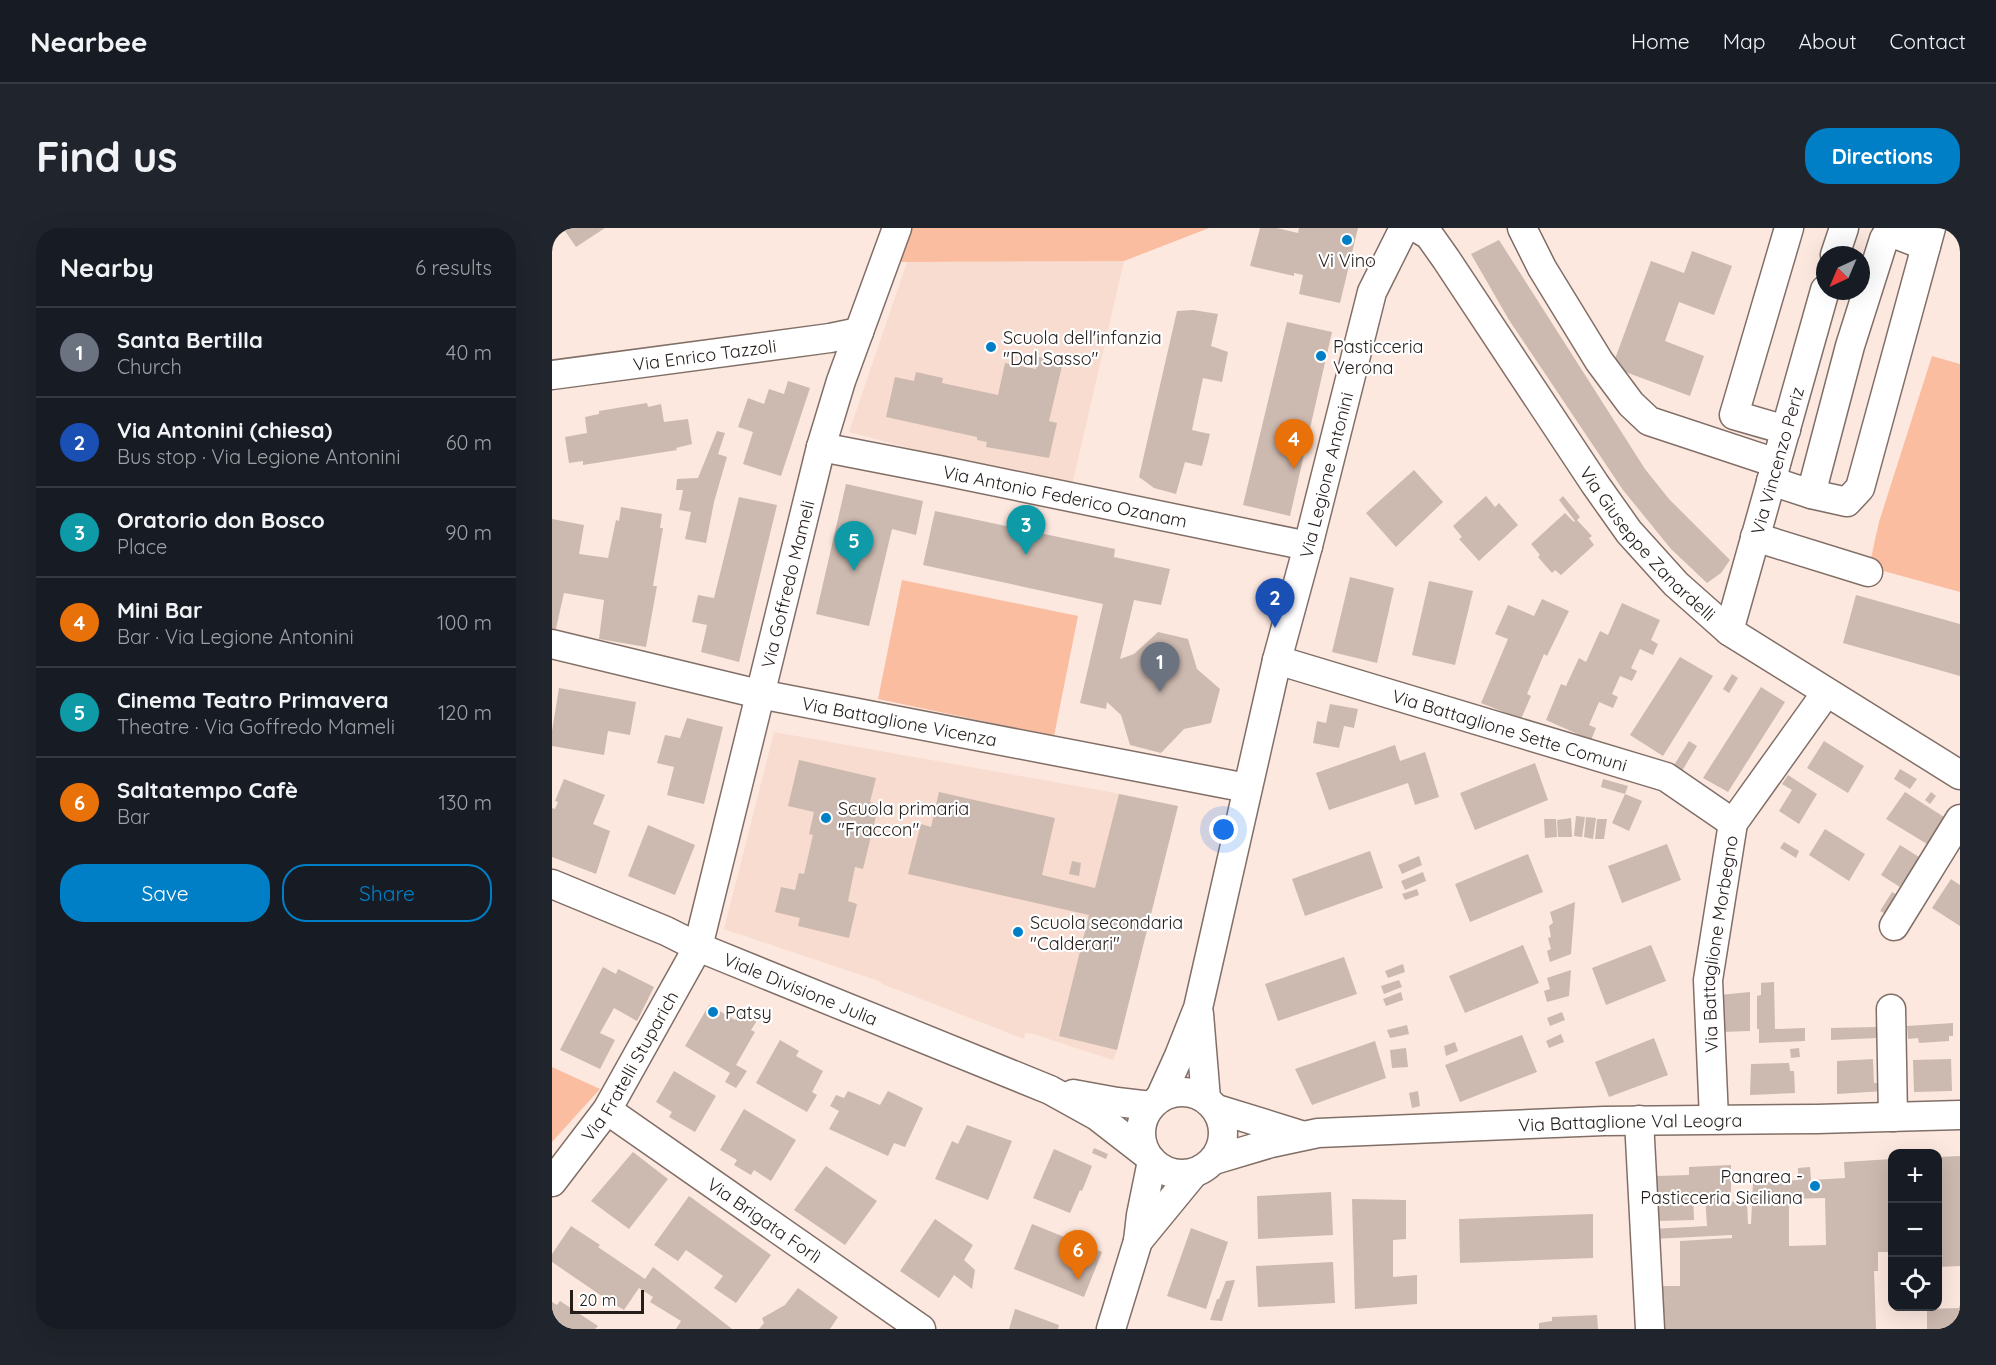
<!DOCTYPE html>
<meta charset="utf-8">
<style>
body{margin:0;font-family:Quicksand,sans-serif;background:#20242c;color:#f1f3f6}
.controls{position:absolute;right:18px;bottom:18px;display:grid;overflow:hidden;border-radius:12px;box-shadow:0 6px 24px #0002}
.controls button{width:54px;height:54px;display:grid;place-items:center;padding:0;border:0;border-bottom:2px solid #363941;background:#171b24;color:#f1f3f6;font:30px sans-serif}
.compass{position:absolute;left:1264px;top:18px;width:54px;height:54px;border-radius:50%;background:#171b24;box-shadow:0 6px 24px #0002;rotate:224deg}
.scale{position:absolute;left:18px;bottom:15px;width:74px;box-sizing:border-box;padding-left:6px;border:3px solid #241d1a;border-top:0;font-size:16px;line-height:21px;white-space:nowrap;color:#241d1a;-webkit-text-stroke:4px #fff;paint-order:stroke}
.you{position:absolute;left:672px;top:602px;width:21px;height:21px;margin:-15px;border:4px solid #fff;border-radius:50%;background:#1a73e8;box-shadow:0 0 0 9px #1a73e833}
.badge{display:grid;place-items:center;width:39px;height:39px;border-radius:50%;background:#007fc7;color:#fff;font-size:20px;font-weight:700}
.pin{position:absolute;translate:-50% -50px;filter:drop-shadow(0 2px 3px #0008)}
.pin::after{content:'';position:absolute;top:32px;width:21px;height:18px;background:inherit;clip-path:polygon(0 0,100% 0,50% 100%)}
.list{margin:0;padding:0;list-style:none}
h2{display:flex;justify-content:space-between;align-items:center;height:78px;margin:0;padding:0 24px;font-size:26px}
h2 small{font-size:20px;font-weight:400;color:#9ea1a6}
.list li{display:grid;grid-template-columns:39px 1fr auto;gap:18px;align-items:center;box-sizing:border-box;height:90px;padding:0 24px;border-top:2px solid #363941}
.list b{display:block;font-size:22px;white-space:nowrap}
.list p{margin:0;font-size:20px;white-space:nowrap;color:#9ea1a6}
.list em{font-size:20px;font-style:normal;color:#9ea1a6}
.actions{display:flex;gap:12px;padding:18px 24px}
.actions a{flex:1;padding:14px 0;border:2px solid #007fc7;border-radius:24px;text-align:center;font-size:21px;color:#007fc7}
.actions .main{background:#007fc7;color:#fff}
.icon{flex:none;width:33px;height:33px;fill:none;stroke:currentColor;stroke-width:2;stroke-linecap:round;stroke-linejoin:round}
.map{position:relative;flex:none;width:1408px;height:1101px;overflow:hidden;border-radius:24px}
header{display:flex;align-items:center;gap:36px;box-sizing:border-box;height:84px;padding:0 30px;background:#171b24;border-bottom:2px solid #363941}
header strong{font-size:28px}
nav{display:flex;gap:33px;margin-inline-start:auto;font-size:21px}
.intro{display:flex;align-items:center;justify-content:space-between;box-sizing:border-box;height:144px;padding:0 36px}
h1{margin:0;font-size:42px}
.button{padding:15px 27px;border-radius:24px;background:#007fc7;color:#fff;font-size:21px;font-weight:700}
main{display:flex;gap:36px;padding:0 36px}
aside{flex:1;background:#171b24;border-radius:24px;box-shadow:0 6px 24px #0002}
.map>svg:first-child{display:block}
.built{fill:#f8dccf}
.green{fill:#fabda0}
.building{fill:#ccb9af;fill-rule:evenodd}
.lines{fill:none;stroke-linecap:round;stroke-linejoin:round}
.minor-casing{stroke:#816f67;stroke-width:31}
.minor{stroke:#fff;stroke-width:28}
.poi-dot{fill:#007fc7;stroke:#fff;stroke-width:2}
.labels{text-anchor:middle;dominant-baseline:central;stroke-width:4.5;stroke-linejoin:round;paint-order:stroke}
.poi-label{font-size:18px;fill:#241d1a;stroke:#fff;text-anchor:start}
.street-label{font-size:18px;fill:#241d1a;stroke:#fff}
</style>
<header>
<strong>Nearbee</strong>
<nav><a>Home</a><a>Map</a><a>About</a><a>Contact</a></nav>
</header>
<div class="intro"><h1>Find us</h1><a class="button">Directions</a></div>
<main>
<aside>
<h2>Nearby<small>6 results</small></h2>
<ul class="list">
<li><span class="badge" style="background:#6b7280">1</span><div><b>Santa Bertilla</b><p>Church</p></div><em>40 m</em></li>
<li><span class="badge" style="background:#1a4fb4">2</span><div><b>Via Antonini (chiesa)</b><p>Bus stop · Via Legione Antonini</p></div><em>60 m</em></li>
<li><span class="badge" style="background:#0f9aa8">3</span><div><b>Oratorio don Bosco</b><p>Place</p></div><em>90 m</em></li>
<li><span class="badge" style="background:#e8710a">4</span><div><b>Mini Bar</b><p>Bar · Via Legione Antonini</p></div><em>100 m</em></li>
<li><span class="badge" style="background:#0f9aa8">5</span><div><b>Cinema Teatro Primavera</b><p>Theatre · Via Goffredo Mameli</p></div><em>120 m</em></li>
<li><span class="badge" style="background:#e8710a">6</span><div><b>Saltatempo Cafè</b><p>Bar</p></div><em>130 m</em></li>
</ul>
<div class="actions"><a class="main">Save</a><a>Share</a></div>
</aside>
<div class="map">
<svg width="1408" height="1101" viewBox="0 0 1408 1101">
<rect width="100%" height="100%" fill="#fde8df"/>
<path class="built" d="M572,33L520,257L413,235L297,204L355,34Z
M222,504L553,563L626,578L565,822L561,832L481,806L473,805L472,811L333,757L324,752L172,701Z"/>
<path class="green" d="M354,0H657L572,33L341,34Z
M1380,128L1408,136V364L1317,339L1327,294Z
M350,352L526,388L502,508L326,471Z
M0,839L48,861L0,914Z"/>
<path class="building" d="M11,0H53L24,19Z
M708,0H725L746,5L747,0H806L788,75L747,66L751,47L742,45V48L698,38Z
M947,12L1093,241L1117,271L1178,332L1169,345L1155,355L1119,321L1071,262L957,92L919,26Z
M1140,23L1180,38L1162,87L1127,74L1113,113L1152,128L1138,168L1060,139L1099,33L1132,45Z
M641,82L666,86L659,118L676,124L670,154L651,150L640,202L658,206L650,238L633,234L624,266L602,260L587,249L625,83Z
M735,94L780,104L738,288L691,277Z
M487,129L511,134L497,193L505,195L497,230L434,219L435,214L425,212V209L334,189L343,149L362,153L364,144L391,150L390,155L446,167L453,135L484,141Z
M236,153L258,160L229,248L191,236L201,204L186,199L196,170L212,176L217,161L232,166Z
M95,175L96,179L109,176L112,194L136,191L140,216L124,220L125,222L31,237V233L17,235L13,209L35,205L33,189L47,186V183Z
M165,203L173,205L166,226L175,229L162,274L154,315L133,311L139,284L127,282L131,262H124L125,251L146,250Z
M862,242L891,274L844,319L814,285Z
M294,256L371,273L364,307L340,301L317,398L264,386Z
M934,268L943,279L947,275L966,297L927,333L907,311L910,309L901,298Z
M1011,268L1028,289L1025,292L1040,308L1037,310L1042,317L1009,347L1003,342L1000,345L986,329L988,327L979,316L1013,285L1022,294L1023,293L1007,272Z
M187,269L225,277L187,434L149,424L155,397L140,394L146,367L162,370Z
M69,279L110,286L108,300H111L101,358H105L94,419L47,411L52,372L12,365L3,405L0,404V291L32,297L27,326L56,330L64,292L67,293Z
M383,283L563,321L562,329L618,341L609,377L582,372L568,431L582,426L606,404L636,411L645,441L668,461L659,495L632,501L609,525L578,517L569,487L555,474L554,481L528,475L551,376L371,337Z
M798,349L842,360L825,435L780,424Z
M877,353L921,363L903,437L860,427Z
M1304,367L1408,396V448L1291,415Z
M990,371L1017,383L995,428L992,426L975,466L979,468L969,491L929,475L956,411L943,406L956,377L982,388Z
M1070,375L1108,392L1099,412L1106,416L1101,427L1088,421L1079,440L1085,443L1080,453L1068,448L1060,466L1066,469L1061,480L1047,474L1037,497L1044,500L1039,512L994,492L1009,456L1014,458L1027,430L1034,434L1048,403L1056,407Z
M1128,429L1161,448L1111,528L1078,507Z
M1180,446L1186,450L1177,465L1171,461Z
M1209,459L1233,474L1176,564L1151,550Z
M7,460L84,474L78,507L56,503L52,527L0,518V503Z
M778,476L806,481L802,500L792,498L787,520L761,515L765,493L774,495Z
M135,490L171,499L152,576L115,567L122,539L105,535L113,507L128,510Z
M1137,513L1145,518L1127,548L1119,542Z
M1272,513L1312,538L1296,565L1255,540Z
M843,517L848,533L873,524L887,569L863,577L856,555L777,582L764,545Z
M247,532L324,550L318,574L327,576L311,641L303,639L296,673L305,676L297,710L246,698L248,690L223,684L229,659L243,662L247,645L252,646L261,607L257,606L262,584L236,578Z
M983,535L996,572L923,602L908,565Z
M1348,541L1365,551L1358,561L1342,551Z
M1236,547L1265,566L1247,596L1227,583L1240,562L1230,556Z
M12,551L53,567L41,596L58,603L44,646L0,629V580L3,581L6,574L3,573Z
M1051,551L1076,558L1073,566L1090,573L1077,603L1060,595L1073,566L1049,559Z
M387,564L503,590L490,647L543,660L567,566L626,578L565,822L507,808L537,687L356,646L369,596L379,599Z
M1353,564L1392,589L1375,616L1334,591Z
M1379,564L1384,568L1378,576L1373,572Z
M1024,588L1033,589L1030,609L1022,608Z
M1034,589L1044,590L1041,611L1032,609Z
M1019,590L1020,609H1006L1005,592Z
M992,591H1004L1005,609L993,610Z
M1045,591H1055L1052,611H1043Z
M96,597L143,617L123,667L76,648Z
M1273,601L1313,626L1297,653L1257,627Z
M1232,614L1247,623L1244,630L1228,620Z
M1115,616L1129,652L1070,675L1056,638Z
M1348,617L1367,629L1369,626L1380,633L1366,653L1356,647L1348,659L1329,647Z
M818,623L831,660L753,688L740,651Z
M976,626L991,664L918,694L903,656Z
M867,628L870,637L850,646L846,637Z
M520,633L529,635L527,648L517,646Z
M871,644L874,653L853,662L849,653Z
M1399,651L1408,657V698L1380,680Z
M865,661L867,667L853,672L850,666Z
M1340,664L1347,668L1336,687L1328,683Z
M1023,674L1019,726L998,734L995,723L999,721L996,710L999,709L997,698L1001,695L998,684Z
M971,717L987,755L913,785L897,748Z
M1099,717L1114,753L1054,777L1040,740Z
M792,729L805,766L726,793L713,756Z
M851,736L853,744L836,750L833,743Z
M51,739L64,746L66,741L102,759L85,793L62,780L48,805L63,812L48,841L8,822Z
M1019,742L1017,768L995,774L992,763L998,761L995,750Z
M847,752L850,759L832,766L829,758Z
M1222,754L1223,801L1253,800V813L1207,815V801H1205V768L1209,767V755Z
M849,764L851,772L834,778L831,771Z
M1198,764V803L1168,804L1167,767Z
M157,777L183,792L189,782L206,791L199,802L203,804L184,837L195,843L184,860L173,854L178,845L133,818Z
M1010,784L1013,792L998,798L995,790Z
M1401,795V808H1397V813L1367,815L1366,810L1356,811L1355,798Z
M855,797L857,806L838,810L835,802Z
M1324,799L1325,810L1279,812V800Z
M1009,806L1012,814L997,820L994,813Z
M970,807L985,844L908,874L893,837Z
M1102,810L1116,847L1057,869L1043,834Z
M228,812L247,823L244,828L271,843L260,864L265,867L255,884L204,855Z
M823,813L834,850L760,877L743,841Z
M903,814L906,823L894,828L892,818Z
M854,820L856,839L840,840L838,822Z
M1247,820L1248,829L1239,830L1238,821Z
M1321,831L1322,855L1331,854L1332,863L1285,866V833Z
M1399,831L1400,863L1362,864L1361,832Z
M1237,835L1238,843H1242L1243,865L1198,867L1199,836Z
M122,843L164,868L143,904L117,889L120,884L104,874Z
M296,863L328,877L336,863L371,880L353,919L342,915L336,928L277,901L287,883L278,878L284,867L292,870Z
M866,863L868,878L860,880L857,865Z
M192,881L244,912L219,953L202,942L199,947L182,937L185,932L168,922Z
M415,897L460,913L436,972L383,951L400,913L406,916Z
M542,920L556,926L554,931L540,925Z
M502,921L540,938L530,963L528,962L518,985L481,970Z
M81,924L116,951L77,1001L39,973Z
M1408,928V1038L1386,1039V929Z
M1340,931V1024H1326V1043H1322L1324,1101H1105V1058H1128V1013L1180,1010V1007L1101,1011L1100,1001L1155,998L1153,966H1141L1142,992L1104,993L1103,948L1137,947V939L1179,937V965L1170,966V974L1195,973L1196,996H1199L1201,955L1246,952V940L1258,939L1259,952L1293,950L1292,934ZM1273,970L1274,1017L1237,1018V971Z
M274,938L325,973L293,1017L242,982Z
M779,964L781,1007L706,1011L705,968Z
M137,968L219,1027L184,1075L162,1060L171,1048L134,1022L126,1033L102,1017Z
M800,971L854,972V1011L841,1012V1049L865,1047V1076L803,1081Z
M1041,986V1030L908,1035L907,991Z
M383,991L421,1017L412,1032L423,1042L420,1061L402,1047L387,1070L348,1043Z
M480,996L550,1024L532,1069L462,1041Z
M19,998L48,1017L46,1019L93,1051L101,1039L180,1101H124L129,1093L98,1074L101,1069L87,1060L72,1082L60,1075L0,1034V1026Z
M639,1000L676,1014L654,1081L615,1068Z
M781,1034L783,1075L706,1079L704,1038Z
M683,1052L670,1093L658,1092L665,1071H667L674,1053Z
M246,1060L286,1089L278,1101H207L212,1095L210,1090L233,1077Z
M8,1073L46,1098L43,1101H0V1074L5,1077Z
M1408,1080V1101H1375V1081Z
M463,1081L507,1097L506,1101H457Z
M1045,1087L1046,1101H987V1095L1000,1093V1089Z"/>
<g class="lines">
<g class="minor-casing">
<g id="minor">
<path id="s1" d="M865,0L877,7L894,31L1043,256L1077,304L1124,356L1177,403L1408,547"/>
<path d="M970,0L990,40L1047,133L1079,176L1097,193L1224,235"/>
<path d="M1283,27L1292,0"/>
<path id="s2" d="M0,147L278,110L307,104"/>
<path d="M1234,202L1182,187L1237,0"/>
<path id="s3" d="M269,219L387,242L756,318"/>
<path d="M1219,253L1259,266L1295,274L1308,260L1379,0"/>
<path d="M1259,266L1298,118L1332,11L1335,6H1343L1374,18"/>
<path d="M1203,309L1316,344"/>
<path id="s4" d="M1177,403L1273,62"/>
<path id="s5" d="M0,416L207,466L695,560"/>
<path id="s6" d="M725,432L1114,549L1181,595"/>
<path id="s7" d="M0,656L114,703L146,719L498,862L545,888L594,926"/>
<path d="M1342,698L1408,591"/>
<path d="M1339,781L1341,889"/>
<path d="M647,786L654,871"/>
<circle cx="630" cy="905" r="41"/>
<path d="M521,866L565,874L599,878"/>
<path id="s8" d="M608,870L627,828L646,780L725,432L756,318L820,64L852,0"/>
<path d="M665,881L749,907"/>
<path id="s9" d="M55,882L369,1101"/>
<path id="s10" d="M1162,891L1156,752L1181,595L1274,465"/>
<path d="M1087,892L1098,1101"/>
<path id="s11" d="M662,932L719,915L766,905L1052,893L1265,891L1408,887"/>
<path id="s12" d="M0,954L55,882L146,719L269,219L289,153L345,0"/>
<path d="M586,1013L641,946"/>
<path d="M559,1101L586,1013L589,987L600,933"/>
</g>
</g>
<use href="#minor" class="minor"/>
</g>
<g class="poi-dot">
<circle cx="795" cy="12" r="6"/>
<circle cx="439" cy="119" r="6"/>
<circle cx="769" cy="128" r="6"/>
<circle cx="274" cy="590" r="6"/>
<circle cx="466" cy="704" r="6"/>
<circle cx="161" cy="784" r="6"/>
<circle cx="1263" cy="958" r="6"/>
</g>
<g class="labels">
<g class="poi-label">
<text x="795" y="32" text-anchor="middle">Vi Vino</text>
<text x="451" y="109">Scuola dell'infanzia<tspan x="451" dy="21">"Dal Sasso"</tspan></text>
<text x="781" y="118">Pasticceria<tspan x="781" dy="21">Verona</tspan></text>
<text x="286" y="580">Scuola primaria<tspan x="286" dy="21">"Fraccon"</tspan></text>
<text x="478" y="694">Scuola secondaria<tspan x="478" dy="21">"Calderari"</tspan></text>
<text x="173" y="784">Patsy</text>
<text x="1251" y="948" text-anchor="end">Panarea -<tspan x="1251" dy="21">Pasticceria Siciliana</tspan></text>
</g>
<g class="street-label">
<text stroke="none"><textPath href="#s2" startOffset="154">Via Enrico Tazzoli</textPath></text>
<text stroke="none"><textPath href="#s4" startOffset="177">Via Vincenzo Periz</textPath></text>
<text stroke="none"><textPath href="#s8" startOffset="646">Via Legione Antonini</textPath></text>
<text stroke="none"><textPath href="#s3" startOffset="249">Via Antonio Federico Ozanam</textPath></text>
<text stroke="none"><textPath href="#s1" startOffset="393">Via Giuseppe Zanardelli</textPath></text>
<text stroke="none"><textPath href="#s12" startOffset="651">Via Goffredo Mameli</textPath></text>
<text stroke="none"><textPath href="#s5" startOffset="356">Via Battaglione Vicenza</textPath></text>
<text stroke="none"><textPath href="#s6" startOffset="243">Via Battaglione Sette Comuni</textPath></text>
<text stroke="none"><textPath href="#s10" startOffset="176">Via Battaglione Morbegno</textPath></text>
<text stroke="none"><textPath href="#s7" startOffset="270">Viale Divisione Julia</textPath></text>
<text stroke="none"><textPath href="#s12" startOffset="140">Via Fratelli Stuparich</textPath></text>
<text stroke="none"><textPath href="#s11" startOffset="420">Via Battaglione Val Leogra</textPath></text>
<text stroke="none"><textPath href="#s9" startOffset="192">Via Brigata Forlì</textPath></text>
</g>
</g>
</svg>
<div class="controls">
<button>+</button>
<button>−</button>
<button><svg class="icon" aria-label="locate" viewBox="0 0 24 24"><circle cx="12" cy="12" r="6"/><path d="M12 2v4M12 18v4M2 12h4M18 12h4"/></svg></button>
</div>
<svg class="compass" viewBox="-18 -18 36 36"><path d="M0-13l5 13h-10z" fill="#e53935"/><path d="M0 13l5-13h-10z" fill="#9ea1a6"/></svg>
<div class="scale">20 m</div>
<div class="you"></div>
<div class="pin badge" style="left:608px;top:464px;background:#6b7280">1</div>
<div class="pin badge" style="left:723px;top:400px;background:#1a4fb4">2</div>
<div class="pin badge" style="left:474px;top:327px;background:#0f9aa8">3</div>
<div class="pin badge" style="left:742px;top:241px;background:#e8710a">4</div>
<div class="pin badge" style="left:302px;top:343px;background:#0f9aa8">5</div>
<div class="pin badge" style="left:526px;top:1052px;background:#e8710a">6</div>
</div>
</main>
